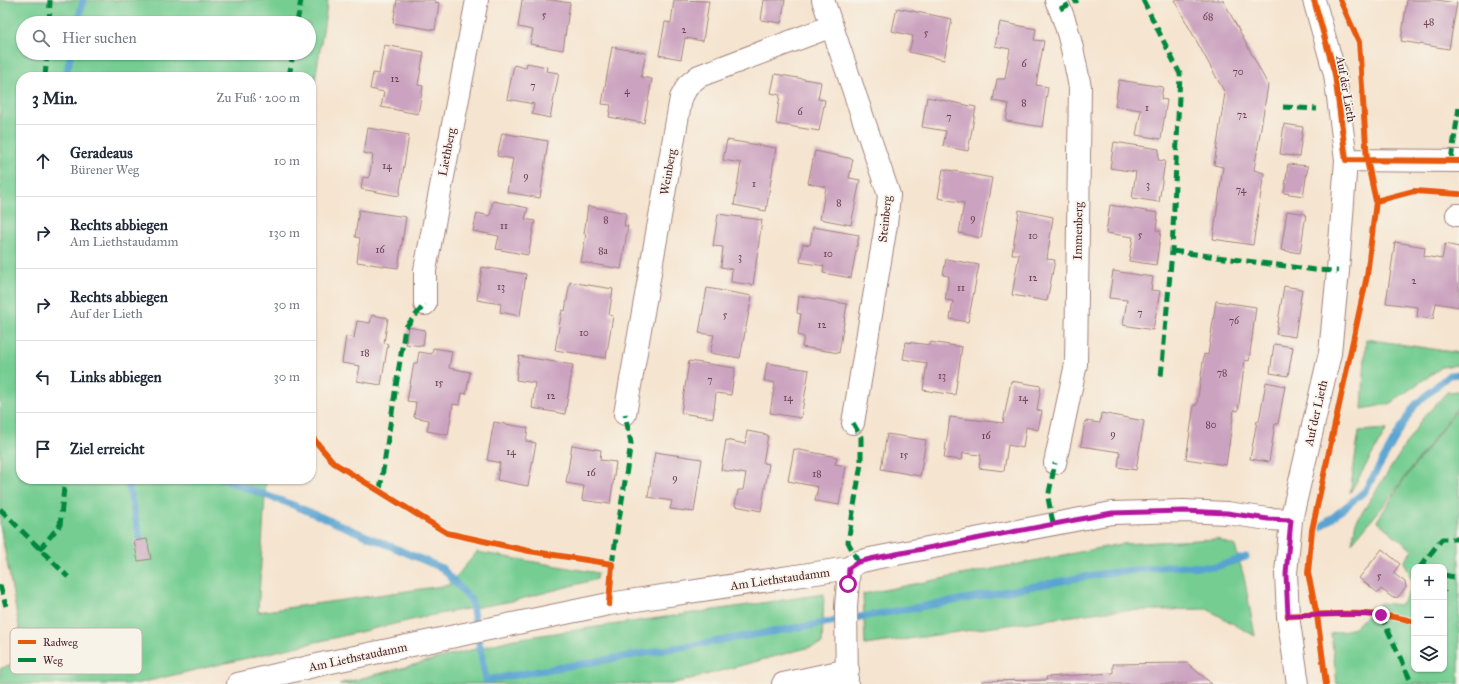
<!DOCTYPE html>
<html lang="de">
<meta charset="utf-8">
<style>
body{margin:0;font-family:"IM FELL Great Primer",serif;background:#f6f6f7;color:#1f2937}
.controls{position:absolute;right:12px;bottom:12px;display:grid;overflow:hidden;border-radius:8px;box-shadow:0 1px 3px #0004}
.controls button{width:36px;height:36px;display:grid;place-items:center;padding:0;border:0;border-bottom:1px solid #e0e1e3;background:#fff;color:#1f2937;font:20px sans-serif}
.stop{position:absolute;width:12px;height:12px;margin:-9px;border:3px solid #b5179e;border-radius:50%;background:#fff}
.stop.end{background:#b5179e;border-color:#fff;box-shadow:0 1px 4px #0008}
.list{margin:0;padding:0;list-style:none}
h2{display:flex;justify-content:space-between;align-items:center;height:52px;margin:0;padding:0 16px;font-size:17px}
h2 small{font-size:13px;font-weight:400;color:#747a83}
.list li{display:grid;grid-template-columns:26px 1fr auto;gap:12px;align-items:center;box-sizing:border-box;height:72px;padding:0 16px;border-top:1px solid #e0e1e3}
.list b{display:block;font-size:15px;white-space:nowrap}
.list p{margin:0;font-size:13px;white-space:nowrap;color:#747a83}
.list em{font-size:13px;font-style:normal;color:#747a83}
.icon{flex:none;width:22px;height:22px;fill:none;stroke:currentColor;stroke-width:2;stroke-linecap:round;stroke-linejoin:round}
.map{position:relative;flex:none;width:1459px;height:684px;overflow:hidden}
.search{position:absolute;background:#fff;box-shadow:0 1px 3px #0004;left:16px;top:16px;width:300px;height:44px;display:flex;align-items:center;gap:10px;box-sizing:border-box;padding:0 14px;border-radius:22px;color:#747a83;font-size:15px}
.panel{position:absolute;background:#fff;box-shadow:0 1px 3px #0004;left:16px;top:72px;width:300px;height:412px;border-radius:16px}
.map>svg:first-child{display:block}
.green{fill:#75cd92;stroke:#60765e;fill-rule:evenodd}
.lines{fill:none;stroke-linecap:round;stroke-linejoin:round}
.stream{stroke:#59a3d1;stroke-width:7}
.building{fill:#cba2bf}
.minor-casing{stroke:#a0827d;stroke-width:24}
.minor{stroke:#fff;stroke-width:22}
.quiet{stroke:#00873e;stroke-width:5;stroke-dasharray:10 5;stroke-linecap:butt}
.cycleway-casing{stroke:#f7f3e8;stroke-width:8}
.cycleway{stroke:#e8590c;stroke-width:6}
.route{stroke:#b5179e;stroke-width:5}
.labels{text-anchor:middle;dominant-baseline:central;stroke-width:3.5;stroke-linejoin:round;paint-order:stroke}
.number-label{font-size:10px;fill:#6a4050}
.street-label{font-size:12px;fill:#4a1f2b;stroke:#f7f3e8}
.key{fill:#f7f3e8;stroke:#c3b3af;stroke-width:1}
.key-label{font-size:11px;fill:#4a1f2b}
</style>
<div class="map">
<svg width="1459" height="684" viewBox="0 0 1459 684">
<rect width="100%" height="100%" fill="#f7f3e8"/>
<filter id="ink" filterUnits="userSpaceOnUse"><feTurbulence type="fractalNoise" baseFrequency=".025" numOctaves="2"/><feDisplacementMap in="SourceGraphic" scale="8" xChannelSelector="R" yChannelSelector="G"/><feConvolveMatrix kernelMatrix="1 2 1 2 8 2 1 2 1" color-interpolation-filters="sRGB"/></filter>
<filter id="wash" filterUnits="userSpaceOnUse"><feTurbulence type="fractalNoise" baseFrequency=".012" numOctaves="4" result="noise"/><feDisplacementMap in="SourceGraphic" scale="16" xChannelSelector="R" yChannelSelector="G"/><feGaussianBlur stdDeviation="0.9" result="paint"/><feColorMatrix in="noise" values="0 0 0 0 0 0 0 0 0 0 0 0 0 0 0 0 0 1.4 0 .05"/><feComposite in="paint" operator="in"/></filter>
<g filter="url(#wash)">
<rect width="100%" height="100%" fill="#f5e4cf"/>
<path class="green" d="M0,0H328L311,105V77H21V479H266L258,612L449,585L477,552L598,573L597,579L513,601L433,615L135,684H0V669L25,658L0,525ZM23,23H309V53H23Z
M1366,339L1459,353V365L1442,367L1389,404L1362,409Z
M1459,391V409L1455,410L1385,504L1352,543L1356,522L1422,419L1447,392Z
M1459,411V684H1337L1331,634L1354,628L1380,603L1400,605L1414,585V669H1444V567H1414V584L1404,562L1412,550L1377,521L1403,481L1455,412Z
M1387,429L1350,493L1359,431Z
M1217,539L1235,546L1244,577L1255,636L1207,609L1108,611L865,645L863,594L1121,544Z
M824,594L822,644L671,684H339L514,639Z"/>
<g class="lines">
<path class="stream" d="M78,23L83,0
M66,77L71,53
M127,479L140,539
M221,479L293,505L442,568L471,600L486,680L937,604L1100,574L1170,566L1216,567L1246,557
M1321,527L1365,491L1408,416L1415,405L1449,375L1459,374"/>
</g>
<g id="blocks">
<path class="building" d="M397,0H435V2L439,3L435,30L393,23Z
M522,0H552L570,3L563,50L530,44L533,30L518,27Z
M674,0L709,1L703,41L685,38L681,59L659,55L665,22L671,23Z
M764,0H785L781,23L761,20Z
M1174,0H1223L1268,85L1254,170L1264,173L1253,245L1213,239L1223,167L1214,165L1225,93Z
M1407,0H1436L1457,3L1449,49L1401,41Z
M897,8L952,19L944,60L909,52L913,36L892,31Z
M1000,22L1036,29L1034,40L1044,41L1036,85L1048,87L1042,127L1006,121L1009,104L993,101L997,79H1005L1010,49L995,46Z
M384,45L424,52L418,85L423,86L418,114L381,107L384,92L370,89L373,73L379,74Z
M612,47L646,53L641,77L652,79L644,123L609,117L611,105L602,104Z
M527,63L547,67L546,71L559,73L550,118L532,114L534,104L507,99L514,65L526,68Z
M775,74L821,82L818,99L825,100L819,131L776,124L780,95L771,93Z
M1119,80L1163,87L1161,99L1167,100L1161,139L1136,135L1141,110L1115,106Z
M927,97L976,107L968,151L943,146L946,131L922,127Z
M1284,124L1303,127L1299,157L1280,154Z
M368,128L409,135L399,196L361,189L363,177L369,178L373,155L364,153Z
M502,133L548,141L540,198L507,192L513,159L497,156Z
M727,140L776,148L766,211L734,205L741,163L723,160Z
M1114,142L1159,149L1158,160L1165,161L1159,202L1132,198L1136,172L1110,168Z
M815,151L853,159L849,178L860,180L851,225L820,219L826,187L808,183Z
M1288,164L1308,166L1303,196L1284,193Z
M943,169L992,178L981,238L959,233L964,203L938,198Z
M493,201L528,208L525,219L535,221L528,255L496,249L499,236L473,231L477,213L490,216Z
M1110,205L1158,213L1156,230L1161,231L1156,265L1129,261L1133,237L1106,233Z
M588,206L626,213L624,226H628L621,269L581,262L586,234H584Z
M359,210L406,217L398,268L357,262L360,238L355,237Z
M1019,210L1053,217L1047,259L1055,260L1047,301L1012,295L1019,254H1012Z
M1287,211L1306,214L1300,253L1281,250Z
M718,214L762,220L753,285L731,282L732,269L721,267L723,247L713,246Z
M813,227L859,235L851,278L823,273L824,266L800,262L803,244L810,245Z
M1395,242L1425,247L1424,256L1442,259L1445,244L1459,247V307L1436,303L1433,319L1417,317L1418,307L1386,303Z
M946,259L979,265L968,322L950,319L953,301L945,300L949,276L943,275Z
M482,267L526,274L520,316L500,312L501,304L477,300Z
M1113,271L1153,277L1151,290L1160,291L1153,330L1123,325L1127,300L1109,298Z
M570,282L613,289L609,315L613,316L606,358L555,350L562,310L565,311Z
M1284,286L1302,289L1295,337L1276,334Z
M707,288L752,296L740,358L710,353L714,335L699,333Z
M799,296L847,304L839,353L802,347L804,337L798,335L801,314L797,313Z
M1216,301L1256,307L1249,361L1245,360L1238,411L1234,410L1226,465L1186,459L1194,405H1197L1204,354L1208,355Z
M372,315L388,318L384,343L388,344L381,385L357,381L360,366L342,363L346,336L354,338L357,321L370,323Z
M408,327L425,330L423,346L406,344Z
M906,342L930,345V342L962,347L955,395L923,390L927,363L903,359Z
M1274,344L1293,347L1288,376L1270,373Z
M433,348L452,351L449,368L470,372L466,394L462,393L460,405L453,404L448,435L427,431L429,420L414,417L416,402L407,401L414,363H417L419,352L432,354Z
M519,356L573,365L565,414L532,408L535,383L516,380Z
M689,361L735,368L731,395L716,393L713,418L681,413Z
M767,363L809,370L801,418L770,413L775,383L764,381Z
M1011,381L1041,386L1037,410L1042,411L1038,430L1026,427L1023,448L1008,445L1004,471L979,468L981,455L963,453L962,460L944,458L950,417L1003,423Z
M1266,382L1285,386L1278,424H1275L1269,462L1250,459L1257,421H1259Z
M1101,413L1144,421L1136,470L1118,467L1120,452L1081,446L1085,421L1100,423Z
M494,422L528,428L526,441L536,443L528,486L497,480L500,463L487,460Z
M747,431L768,435L763,463L769,464L761,511L735,506L738,490H743L746,474L721,470L726,440L745,444Z
M887,434L926,440L920,476L881,469Z
M572,445L601,450L600,460L616,462L610,504L582,500L584,486L566,483Z
M794,449L837,457L835,464L846,466L839,505L815,501L818,487L788,481Z
M655,452L702,459L694,512L670,509L672,501L648,497Z
M147,539L151,559L138,561L134,541Z
M1382,549L1400,564L1393,573L1405,582L1406,587L1398,597L1393,598L1381,589L1378,593L1359,578Z
M1187,663L1212,684H982V681L1047,680L1046,677L1113,673V664Z"/>
</g>
</g>
<g filter="url(#ink)">
<use href="#blocks" fill-opacity="0" stroke="#a0827d" stroke-width="1"/>
<g class="lines">
<g class="minor-casing">
<path id="minor" d="M823,0L889,195L886,225L853,423
M1346,160L1459,161
M1457,215H1459
M425,304V270L477,0
M625,414L681,98L688,85L699,76L832,26
M1055,463L1076,364L1080,87C1074,58 1069,27 1056,0
M238,684L326,663L609,604L849,568L858,562L875,558L1112,513L1184,511L1227,513L1268,519L1291,520
M783,684L848,670
M847,684L846,607L849,568
M1298,684L1288,616L1286,573L1291,520L1330,353L1338,271L1346,160L1335,74L1314,0"/>
</g>
<use href="#minor" class="minor"/>
<path class="quiet" d="M1143,0L1180,74L1172,251L1161,377
M1060,9L1078,0
M49,23L50,0
M297,23L301,0
M45,77L47,53
M289,77L293,53
M1283,107L1317,109
M1451,160L1459,107
M1172,251L1315,270L1338,271
M853,423L861,437V464L848,542L858,562
M380,490L405,328L425,304
M0,509L68,577
M1053,523L1048,498L1055,463
M39,550L60,525L65,479
M612,564L631,443L625,414
M1420,567L1442,539H1459
M1444,575L1459,578
M0,585L6,606
M1444,591V592
M1381,615L1412,684"/>
<g class="cycleway-casing">
<path id="cycleway" d="M1314,0L1335,74L1346,160L1459,161
M1340,0L1359,42L1367,160L1376,201
M311,436L334,463L447,533L529,551L612,564L609,604
M1288,616C1325,614 1379,610 1414,622
M1326,684L1317,615L1308,573L1312,530L1367,276L1376,201L1414,191L1459,194"/>
</g>
<use href="#cycleway" class="cycleway"/>
</g>
</g>
<g class="lines" filter="url(#ink)">
<path class="route" d="M848,584L849,568L858,562L875,558L1112,513L1184,511L1227,513L1268,519L1291,520L1286,574L1288,616L1342,614L1381,615"/>
</g>
<g class="labels">
<g class="number-label">
<text x="544" y="15">5</text>
<text x="1208" y="17">68</text>
<text x="1429" y="22">48</text>
<text x="684" y="30">2</text>
<text x="926" y="33">5</text>
<text x="1024" y="64">6</text>
<text x="1238" y="72">70</text>
<text x="395" y="79">12</text>
<text x="533" y="86">7</text>
<text x="627" y="91">4</text>
<text x="1024" y="103">8</text>
<text x="1147" y="108">1</text>
<text x="800" y="112">6</text>
<text x="1242" y="115">72</text>
<text x="949" y="117">7</text>
<text x="387" y="166">14</text>
<text x="526" y="176">9</text>
<text x="754" y="184">1</text>
<text x="1148" y="185">3</text>
<text x="1241" y="190">74</text>
<text x="839" y="203">8</text>
<text x="973" y="218">9</text>
<text x="606" y="220">8</text>
<text x="504" y="226">11</text>
<text x="1140" y="235">5</text>
<text x="1033" y="236">10</text>
<text x="380" y="250">16</text>
<text x="603" y="251">8a</text>
<text x="828" y="254">10</text>
<text x="740" y="257">3</text>
<text x="1033" y="278">12</text>
<text x="1414" y="281">2</text>
<text x="501" y="287">13</text>
<text x="961" y="288">11</text>
<text x="1140" y="313">7</text>
<text x="725" y="315">5</text>
<text x="1234" y="321">76</text>
<text x="822" y="325">12</text>
<text x="584" y="333">10</text>
<text x="365" y="353">18</text>
<text x="1222" y="373">78</text>
<text x="942" y="376">13</text>
<text x="710" y="380">7</text>
<text x="439" y="383">15</text>
<text x="551" y="396">12</text>
<text x="788" y="398">14</text>
<text x="1023" y="398">14</text>
<text x="1211" y="425">80</text>
<text x="1113" y="434">9</text>
<text x="986" y="436">16</text>
<text x="511" y="452">14</text>
<text x="904" y="455">15</text>
<text x="591" y="473">16</text>
<text x="817" y="474">18</text>
<text x="675" y="478">9</text>
<text x="1379" y="576">5</text>
</g>
<g class="street-label">
<text transform="translate(1346 89) rotate(80)">Auf der Lieth</text>
<text transform="translate(447 152) rotate(-79)">Liethberg</text>
<text transform="translate(668 172) rotate(-80)">Weinberg</text>
<text transform="translate(885 219) rotate(-84)">Steinberg</text>
<text transform="translate(1078 231) rotate(-89)">Immenberg</text>
<text transform="translate(1316 413) rotate(-77)">Auf der Lieth</text>
<text transform="translate(780 579) rotate(-8)">Am Liethstaudamm</text>
<text transform="translate(358 657) rotate(-12)">Am Liethstaudamm</text>
</g>
</g>
<rect x="10" y="628" width="132" height="46" rx="6" class="key"/>
<rect x="18" y="640" width="18" height="4" fill="#e8590c"/>
<rect x="18" y="658" width="18" height="4" fill="#00873e"/>
<g class="key-label">
<text x="43" y="646">Radweg</text>
<text x="43" y="664">Weg</text>
</g>
</svg>
<div class="controls">
<button>+</button>
<button>−</button>
<button><svg class="icon" aria-label="layers" viewBox="0 0 24 24"><path d="M12 4l9 5-9 5-9-5zM3 14l9 5 9-5"/></svg></button>
</div>
<div class="stop" style="left:848px;top:584px"></div>
<div class="stop end" style="left:1381px;top:615px"></div>
<div class="search"><svg class="icon" aria-label="search" viewBox="0 0 24 24"><circle cx="10" cy="10" r="6"/><path d="M15 15l6 6"/></svg>Hier suchen</div>
<section class="panel">
<h2>3 Min.<small>Zu Fuß · 200 m</small></h2>
<ul class="list">
<li><svg class="icon" aria-label="ahead" viewBox="0 0 24 24"><path d="M12 20V5M6 11l6-6 6 6"/></svg><div><b>Geradeaus</b><p>Bürener Weg</p></div><em>10 m</em></li>
<li><svg class="icon" aria-label="right" viewBox="0 0 24 24"><path d="M7 20v-9h11M14 6l5 5-5 5"/></svg><div><b>Rechts abbiegen</b><p>Am Liethstaudamm</p></div><em>130 m</em></li>
<li><svg class="icon" aria-label="right" viewBox="0 0 24 24"><path d="M7 20v-9h11M14 6l5 5-5 5"/></svg><div><b>Rechts abbiegen</b><p>Auf der Lieth</p></div><em>30 m</em></li>
<li><svg class="icon" aria-label="left" viewBox="0 0 24 24"><path d="M17 20v-9H6M10 6l-5 5 5 5"/></svg><div><b>Links abbiegen</b></div><em>30 m</em></li>
<li><svg class="icon" aria-label="arrive" viewBox="0 0 24 24"><path d="M6 21V4h12l-3 4 3 4H6"/></svg><div><b>Ziel erreicht</b></div></li>
</ul>
</section>
</div>
